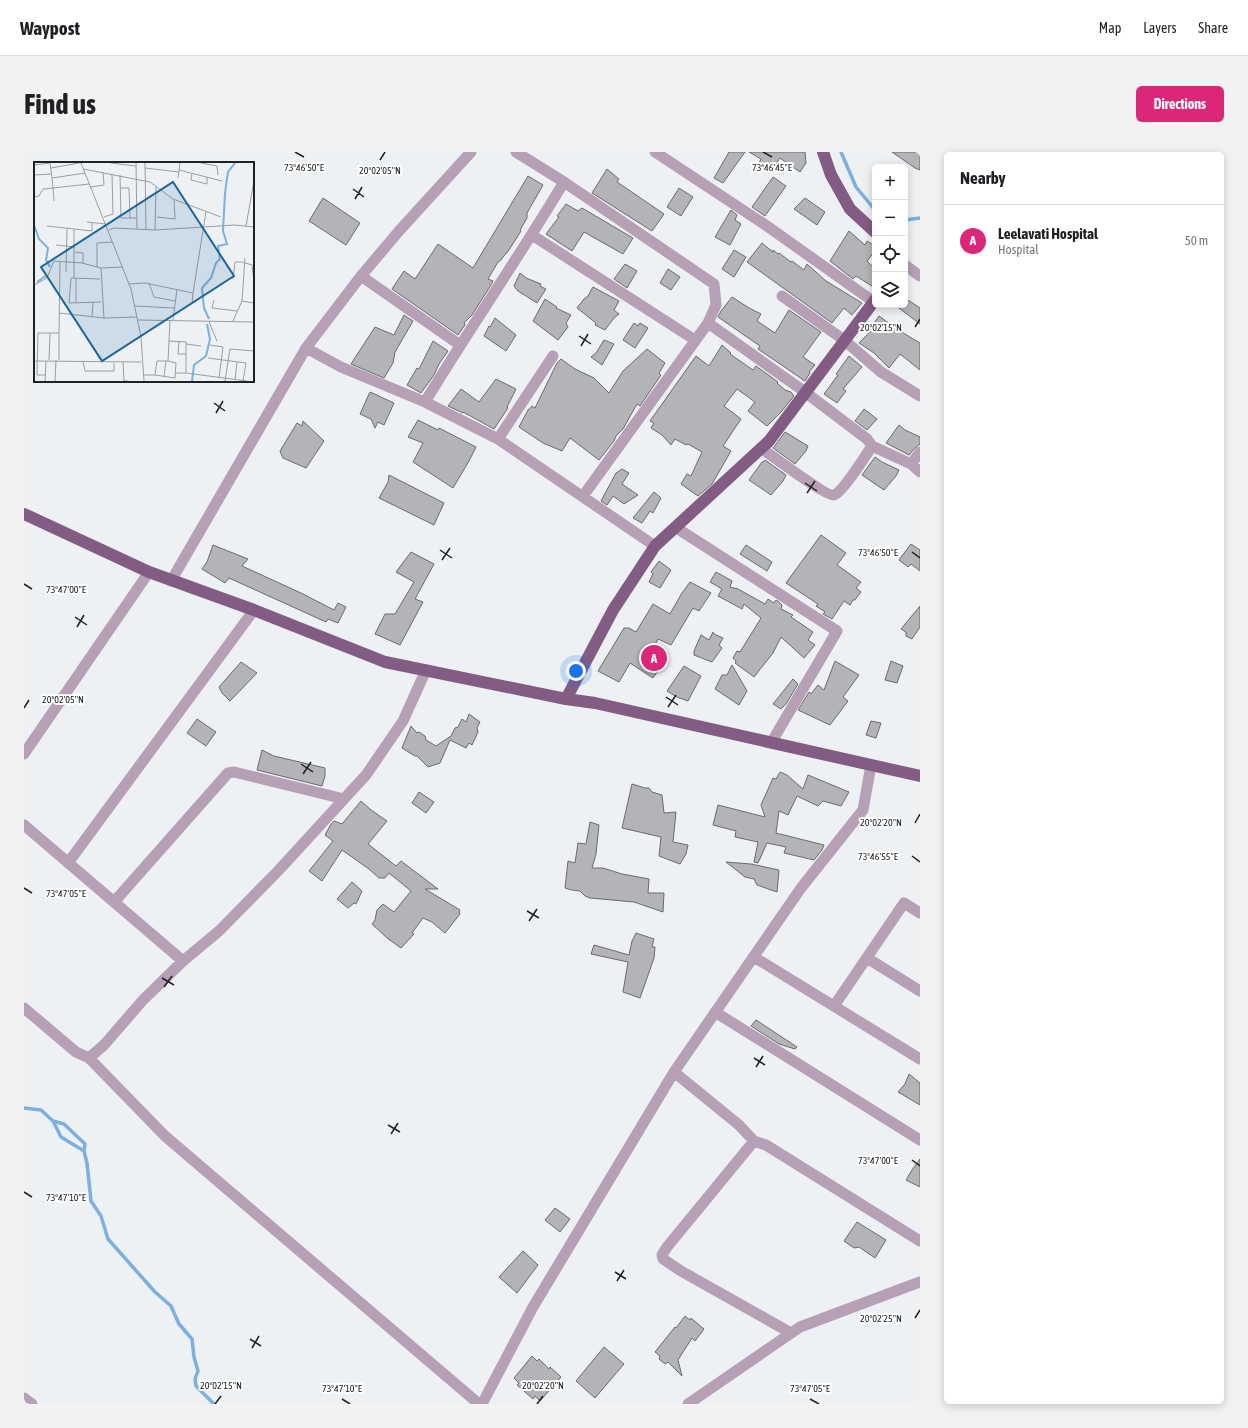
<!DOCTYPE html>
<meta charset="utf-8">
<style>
body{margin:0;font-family:"Asap Condensed",sans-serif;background:#f2f2f2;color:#202124}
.controls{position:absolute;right:12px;top:12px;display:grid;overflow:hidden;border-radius:6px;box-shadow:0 2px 10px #0003}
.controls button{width:36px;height:36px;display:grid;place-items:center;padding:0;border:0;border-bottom:1px solid #e0e0e0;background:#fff;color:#202124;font:20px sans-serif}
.you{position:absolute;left:552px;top:519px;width:14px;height:14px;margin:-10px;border:3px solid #fff;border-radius:50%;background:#1a73e8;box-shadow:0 0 0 6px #1a73e833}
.badge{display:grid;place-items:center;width:26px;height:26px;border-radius:50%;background:#db2777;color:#fff;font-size:13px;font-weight:700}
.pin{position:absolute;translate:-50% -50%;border:2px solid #fff;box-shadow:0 1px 4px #0006}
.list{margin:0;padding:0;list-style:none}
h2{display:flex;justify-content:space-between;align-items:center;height:52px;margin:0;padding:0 16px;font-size:17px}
h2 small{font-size:13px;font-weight:400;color:#757577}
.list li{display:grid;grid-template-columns:26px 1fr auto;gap:12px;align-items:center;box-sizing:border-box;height:72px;padding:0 16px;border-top:1px solid #e0e0e0}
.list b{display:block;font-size:15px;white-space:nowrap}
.list p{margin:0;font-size:13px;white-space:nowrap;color:#757577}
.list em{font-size:13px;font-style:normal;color:#757577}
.icon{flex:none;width:22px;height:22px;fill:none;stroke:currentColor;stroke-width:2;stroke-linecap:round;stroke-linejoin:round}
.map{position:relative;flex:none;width:896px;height:1252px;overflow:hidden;border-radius:6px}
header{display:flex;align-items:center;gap:24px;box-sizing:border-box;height:56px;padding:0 20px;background:#fff;border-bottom:1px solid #e0e0e0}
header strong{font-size:19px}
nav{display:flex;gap:22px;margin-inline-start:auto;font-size:14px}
.intro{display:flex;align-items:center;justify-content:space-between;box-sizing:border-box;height:96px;padding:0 24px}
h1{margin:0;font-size:28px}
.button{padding:10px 18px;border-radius:6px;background:#db2777;color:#fff;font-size:14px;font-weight:700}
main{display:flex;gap:24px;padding:0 24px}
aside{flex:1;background:#fff;border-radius:6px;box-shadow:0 2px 10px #0003}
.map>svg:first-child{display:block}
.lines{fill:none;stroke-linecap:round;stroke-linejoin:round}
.stream{stroke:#7bb0df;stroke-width:3.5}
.building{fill:#b4b3b7;stroke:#6b6a6e}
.minor{stroke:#b6a0b5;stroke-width:11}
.major{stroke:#835c83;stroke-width:12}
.ticks{fill:none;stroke:#202122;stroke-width:1.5}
.inset-river{fill:none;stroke:#7bb0df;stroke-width:2}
.inset-road{fill:none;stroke:#9b9ea0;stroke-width:1}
.view{fill:#1e659a;fill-opacity:0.15;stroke:#1e659a;stroke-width:2}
.inset-edge{fill:none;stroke:#202122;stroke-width:2}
.ticks-label{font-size:10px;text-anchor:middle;fill:#202122;stroke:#fff;stroke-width:4;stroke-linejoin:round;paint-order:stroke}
</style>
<header>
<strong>Waypost</strong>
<nav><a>Map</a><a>Layers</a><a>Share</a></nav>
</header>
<div class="intro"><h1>Find us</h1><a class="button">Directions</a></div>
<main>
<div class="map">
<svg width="896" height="1252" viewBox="0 0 896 1252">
<rect width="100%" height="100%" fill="#edf1f4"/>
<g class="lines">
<path class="stream" d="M817,0L832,35L851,58
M881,68L896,66
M0,956L17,958L29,969L40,972L61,992L60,999L63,1011L67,1049L77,1064L84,1087L131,1140L147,1154L155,1172L168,1187L170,1205L174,1219L171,1227L172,1234L190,1252
M29,969L37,985L60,999"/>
</g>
<path class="building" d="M705,0H721L699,31L690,26Z
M725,0H781L782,11L776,20L756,6L747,19L735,11L737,7Z
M868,0H896V18L891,16Z
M583,17L595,27L593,30L640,62L628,79L568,41Z
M504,24L519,33L503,61V66L496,78L497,79L483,101H482L477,108L474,110L464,127L469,129L467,133L448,163L440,171L441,173L434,183L368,137L380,119L391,127L414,92L449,116Z
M749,25L762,34L741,64L728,55Z
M655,36L669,45L657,64L643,55Z
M299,46L336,71L322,93L285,69Z
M781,46L801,60L793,73L770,57Z
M542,52L554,59L558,56L609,86L599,102L560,80L548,99L522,82L535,65L533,64Z
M707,58L713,63L711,68L717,72L706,93L691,85Z
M825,79L841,93L843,89L851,94V99L843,109L851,117V136L832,124L829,127L806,109Z
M738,91L749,100V98L754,102L755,101L767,110L768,109L780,118L783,112L802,129L838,151L828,163L820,156L808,171L723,110Z
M710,98L722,105L710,125L698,117Z
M601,112L613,119L603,136L590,127Z
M644,117L656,125L647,138L636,131Z
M496,121L502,126L517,132L516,134L522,137L513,151L494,139L490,134Z
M569,135L595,149L590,158L595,162L590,166L581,178L571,173L572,171L553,156L560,147L564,144Z
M708,145L725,156L737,162L733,169L751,181L765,158L797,180L779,205L791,213L785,220L786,221L781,229L734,197L736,194L694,165L697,159Z
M881,146L896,156V172L871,153H881Z
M521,147L533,155L532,156L547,163L542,171L544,175L534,188L509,169Z
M380,163L389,169L371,200L369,211L360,226L327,212L351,175L370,183Z
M855,164L866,172V173L896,191V218L876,202L865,216L850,201L835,191L848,178L846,177Z
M471,166L492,183L482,199L460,184L465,174L466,175Z
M610,171L614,174L616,171L624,176L611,196L599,188Z
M580,188L590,192L578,213L567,205L572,201Z
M409,189L424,199L415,212L410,223L397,241L383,233L393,216L395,217Z
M698,193L707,201L706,202L729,218L732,214L754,230L753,231L761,238L767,240L770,244L758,259L743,274L724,259L731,250L713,237L700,254L717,267L699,294L707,299L688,332L674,344L657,332L663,322L667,324L678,300L664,292L662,293L651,287L647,293L638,283L627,276L630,271L626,269L672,204L685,214Z
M623,197L641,211L635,221L637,223L616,254L613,252L599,277L592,284L590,289L575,308L546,286L538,299L519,291L495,275L504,258L508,254L511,256L533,211L537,207L551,217L570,226L585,241L599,219Z
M825,204L838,215L819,237L822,239L813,251L800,242L814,223L812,222Z
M472,227L492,237L483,255L484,256L470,277L439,260V261L424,254L437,237L455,250Z
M346,240L370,251L360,273L354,270L351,276L347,267L336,262Z
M840,257L853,267L843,278L831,269Z
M394,268L414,278L415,276L452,295L445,309L429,336L389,310L399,291L384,285Z
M279,269L300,289L282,316L259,306L256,299L273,271L278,274Z
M875,273L881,278L896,285V292L891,296L885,303L862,291Z
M761,280L784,294L782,299L771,312L749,296Z
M851,305L858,310L875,318L872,324L860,338L838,323Z
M741,308L762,323L759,329L747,343L725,328L738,310H739Z
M598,317L605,321L598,332L614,343L600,352L589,344L583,353L577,349L592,321Z
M365,323L420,351L410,373L355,346L364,330Z
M630,340L637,346L629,361L626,359L618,371L609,366Z
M797,383L822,401L813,413L837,430L832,436L837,440L831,448H829L826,453L820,449L808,467L799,462L801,460L792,454L794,452L762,431Z
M887,392L896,398V419L887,412L884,415L875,408Z
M189,393L224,407L218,414L277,441L310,458L314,451L322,455L314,471L304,467L302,470L205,426L201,431L178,417L183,410Z
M722,393L748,410L743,419L716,402Z
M387,400L410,412L391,447L399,450L376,493L351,482L361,462H371L390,430L372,420Z
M635,409L647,418L636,436L625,430L629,422L627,420Z
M692,420L708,429L706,435L714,437L741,452L744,447L750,451L752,448L755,450L758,453L757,457L769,463L767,465L789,480L784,488L791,493L780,506L757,485L749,501L730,525L711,511L712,509L709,506L713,499L716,500L737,466L720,452L718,457L694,444L698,437L686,430Z
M666,430L687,441L675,459L669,456L647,493L634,487L630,495L644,504L629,526L606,511L595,530L574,519L600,476H605L612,480L629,452L646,462L658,441Z
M896,454V475L888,487L882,484V480L877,477Z
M689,480L690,482L699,486L695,493L698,496L688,510L670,503V499L677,483L685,488Z
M811,509L835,523L819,545L824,549L806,573L774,558L785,540L787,542L794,533L800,538Z
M867,509L879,514L873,531L861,528Z
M217,510L233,521L206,549L198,541L195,535Z
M708,513L723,539L715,553L691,537L698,523H703Z
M660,514L677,524L664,549L653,545L643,539Z
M769,527L774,532L762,552L757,557L749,552Z
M445,562L456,570L453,576L454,580L448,593L445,591L442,596L426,588L416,611L404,615L393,604H391L378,596L387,574L393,581L395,580L401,584L402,588L412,594L427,584L431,576L434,575L438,567L442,570Z
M173,567L192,580L182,594L163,581Z
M847,569L857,571L852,586L842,583Z
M238,598L250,604L301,616V624L298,634L233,618Z
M756,620L763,623L779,637L784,623L825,640L817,654L799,649L794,654L773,644L764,663L755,659L752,681L800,693L798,698L790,708L760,701L762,695L743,691L734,711L730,710L734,690L711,685L712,679L689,673L694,653L741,665L737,653L749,626L752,627Z
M608,632L621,636H625L628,640L638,643L640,661L652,660L649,690L664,693L662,702L656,712L635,704L637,685L598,676Z
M395,640L410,650L402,661L388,651Z
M337,649L347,658L363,669L344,692L372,714L377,709L414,737H401L436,758L435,760L436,762L421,781L408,770L399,766L388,781L390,782L377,796L363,786L348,772L351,768L353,758L359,752L370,760L387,739L365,721L361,726H355L345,717L318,698L298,729L285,719L309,689L301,683L307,672L310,669L318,672Z
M566,670L575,673L572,702L568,716H579L598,722L625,727L624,741H640L639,760L610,750L566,746L561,744L556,739L548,738L541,736L544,709L551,711L554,691L562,692Z
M702,710L727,712L755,718L753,740L733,733L730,727L721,725Z
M328,730L338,739L332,752L330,751L324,756L313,747Z
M612,781L630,787L628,795H631L630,806L616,846L599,840L604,810L567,802L570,793L605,803L608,789Z
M732,868L773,895L771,897L755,892L727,874Z
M885,922L896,931V953L874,940L881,932Z
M896,1007V1035L882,1028L888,1018Z
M531,1056L546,1067L536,1080L521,1068Z
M833,1070L862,1088L851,1106L835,1095L830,1096L820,1089Z
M499,1099L514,1113L493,1141L475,1125Z
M661,1164L666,1168L667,1166L680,1177L671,1189L668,1186L654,1208L658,1224L644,1210L641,1212L635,1207L636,1204L631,1200L651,1175L652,1176Z
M580,1195L600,1212L571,1246L552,1229Z
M508,1204L513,1209L515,1207L525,1217L526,1215L537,1225L516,1249L511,1244L509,1247L493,1233L495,1231L490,1226Z"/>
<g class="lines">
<path class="minor" d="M492,0L540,30
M631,0L743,74L850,150V151
M508,83L671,188
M881,113L896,124
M337,124L436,193
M758,144L820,188L857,220L896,244
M684,171L781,240L843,287L848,294L887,312L896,320
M282,196L317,215L401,250L474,287L631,394
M401,250C446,176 495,105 540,30L690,132L692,153L684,171L559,344
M474,287L529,204
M737,296C747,303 803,345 810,343C818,341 842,303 848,294
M887,312L896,300
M651,375L813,479L747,591
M147,429L282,196L337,124L375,79L447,0
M0,602L125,420
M0,673L159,809
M44,711L230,458
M90,750L204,621L210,620L320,647
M730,805L896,907
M843,806L896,839
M810,854L880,751L896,761
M0,856L52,900L65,906L80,893L119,848L159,809L195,779L254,719L342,623L379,569L402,518
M691,860L896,988
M65,906L141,984L455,1252
M650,920L715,973L730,989L742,993L896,1089
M730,989L643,1095L638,1103L639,1107L657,1119L767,1181
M0,1246L8,1252
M458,1252L509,1155L650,920L777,736L839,658L847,613
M664,1252L776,1175L896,1130"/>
<path class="major" d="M799,0L807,23L826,57L851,80
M0,362L125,420L230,458L361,510L542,547L571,551L896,624
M542,547L589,458L631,394L745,289L851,148"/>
</g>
<path class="ticks" d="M271,0L280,5M739,0L748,5M356,8L361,0M329,37L340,45M331,47L338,35M891,175L896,167M555,184L567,192M557,194L564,182M190,251L201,259M192,261L199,249M781,331L793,339M783,341L791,329M416,398L428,406M888,400L896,406M418,408L426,396M0,432L8,437M51,465L63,473M53,475L60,463M642,545L654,553M644,555L652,543M0,556L5,548M277,612L289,620M279,622L287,610M891,671L896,662M888,704L896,710M0,736L8,741M503,759L515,766M505,769L513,757M138,826L150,833M140,835L148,824M730,906L741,913M732,915L739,904M364,973L376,980M367,982L374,971M888,1008L896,1014M0,1040L8,1045M591,1120L602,1127M593,1129L600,1118M891,1166L896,1158M226,1187L237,1194M228,1196L235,1184M318,1247L326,1252M786,1247L795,1252M191,1252L197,1244M513,1252L519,1244"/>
<g transform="translate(10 10)">
<rect width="220" height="220" fill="#edf1f4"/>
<path class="inset-river" d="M0,63L5,77L14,86L12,98L16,105M3,120L13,113M175,157L170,146L168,126L177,116L182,101L186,97L184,84L193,82L189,69L191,31L194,10L201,1M158,219L160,203L172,194L176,177L173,162"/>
<path class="inset-road" d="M16,1L18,16L51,11M47,1L97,127L107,175L110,219M77,1L102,4M102,1L103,67M111,1L112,68M167,1L183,4L184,13M0,3L16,1M17,6L45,1M111,6L145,10M49,7L116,20L139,37L187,55M145,8L188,19M158,11L157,18L173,22V15M0,13L17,12M86,13L87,56H103M18,16L19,26L55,22M144,16L146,1M57,25L70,23L69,10M86,26H95L96,56M0,35L5,34L9,27L19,26L20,39M70,55L79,52L78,12M123,55L141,57L140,38M53,60L72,62M13,64L58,69V61M212,64L220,19M75,68L80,66L121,68L201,63L220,65M121,68L122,25M22,83L41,85M41,90L49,91V102M211,96L208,139L220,141M63,105V81L78,80M67,106L70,156M32,110L33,66M40,116V67M42,116V140M66,117L37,116L35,141L67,140M199,117L201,100H208L218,103L220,119M115,121L120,135L141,139M95,122L111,121L159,131L158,142M0,123L13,116L20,99L48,101L67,106L89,105M159,131L172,50M180,138L178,146L203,149M101,144L140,146M25,151L70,156L103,155M58,155L59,141M104,158L220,160M139,158L143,127M199,159L208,139M175,160L183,179M135,179L152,180V211H141M145,179L144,192H152M152,182L167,184M176,183L189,185L185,216M174,196L212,201L209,219M15,198L16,171M25,198V171M0,199L107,200M49,199L51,209H80V201M89,200L90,219H94M152,211L213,219M12,213H3L4,171H25L26,100M109,213H121L123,199H134L136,158M121,213L141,216L142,201L134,199M130,214L132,199M201,218L203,200M11,219L12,199M21,219L22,198M191,219L196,187L220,189"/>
<path class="view" d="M139,20L200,114L68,199L7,105Z"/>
<rect width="220" height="220" class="inset-edge"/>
</g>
<g class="ticks-label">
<text x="280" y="19">73°46'50"E</text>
<text x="748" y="19">73°46'45"E</text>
<text x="356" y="22">20°02'05"N</text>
<text x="857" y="179">20°02'15"N</text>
<text x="854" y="404">73°46'50"E</text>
<text x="42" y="441">73°47'00"E</text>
<text x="39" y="551">20°02'05"N</text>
<text x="857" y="674">20°02'20"N</text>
<text x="854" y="708">73°46'55"E</text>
<text x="42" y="745">73°47'05"E</text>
<text x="854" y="1012">73°47'00"E</text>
<text x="42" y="1049">73°47'10"E</text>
<text x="857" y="1170">20°02'25"N</text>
<text x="197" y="1237">20°02'15"N</text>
<text x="519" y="1237">20°02'20"N</text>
<text x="318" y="1240">73°47'10"E</text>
<text x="786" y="1240">73°47'05"E</text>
</g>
</svg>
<div class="controls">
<button>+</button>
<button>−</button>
<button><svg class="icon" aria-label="locate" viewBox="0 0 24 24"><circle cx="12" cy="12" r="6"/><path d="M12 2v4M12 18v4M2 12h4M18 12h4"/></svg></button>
<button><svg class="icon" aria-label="layers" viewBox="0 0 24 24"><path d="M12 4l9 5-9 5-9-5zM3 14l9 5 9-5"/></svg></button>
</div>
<div class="you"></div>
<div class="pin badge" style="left:630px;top:506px">A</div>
</div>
<aside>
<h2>Nearby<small></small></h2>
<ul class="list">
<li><span class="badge">A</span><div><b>Leelavati Hospital</b><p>Hospital</p></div><em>50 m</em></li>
</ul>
</aside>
</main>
